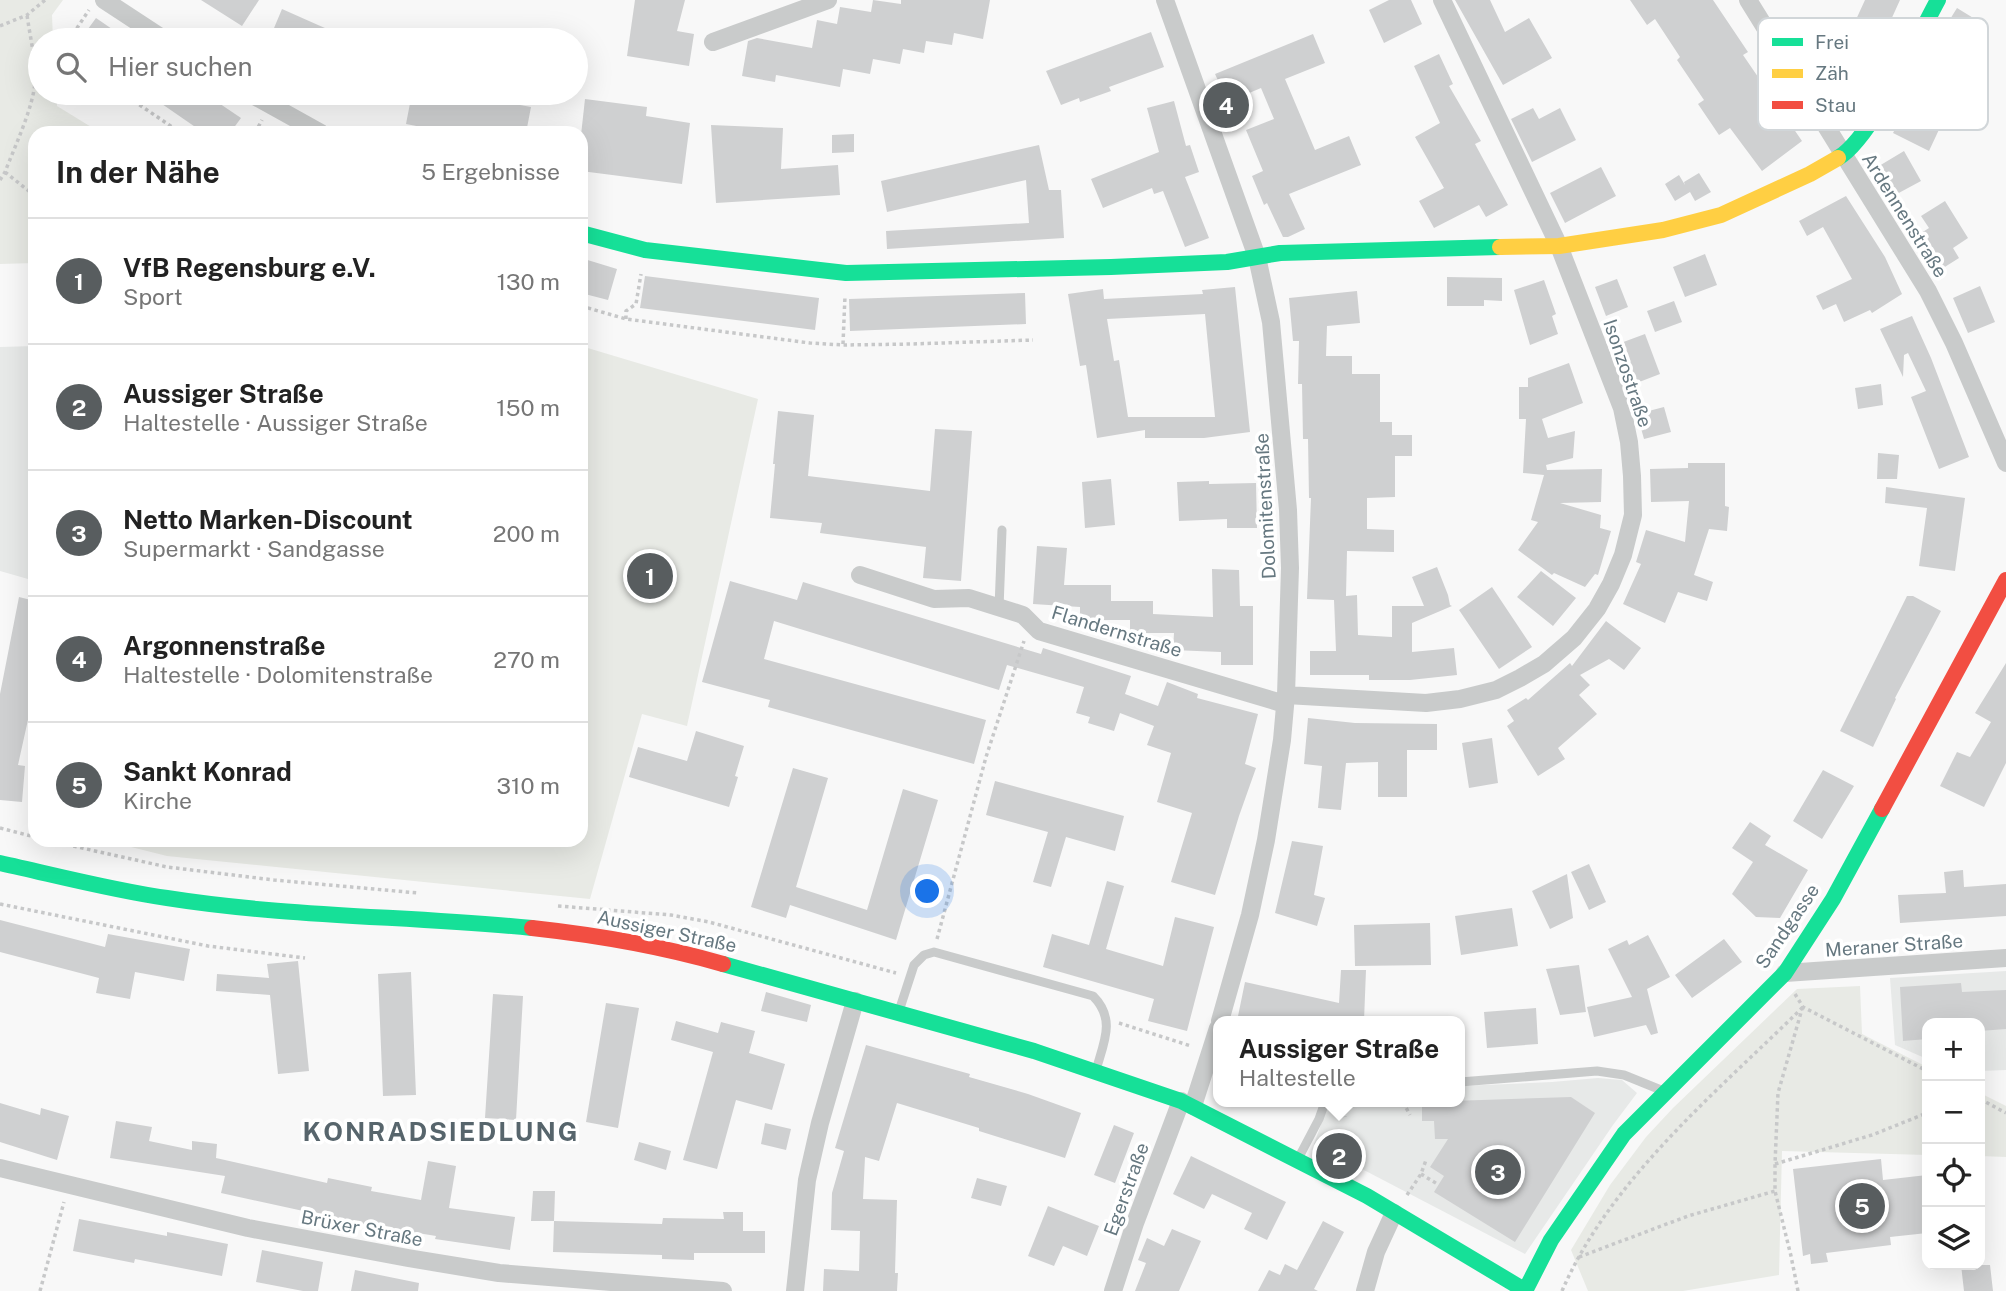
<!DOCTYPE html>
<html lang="de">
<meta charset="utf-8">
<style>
body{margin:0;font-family:"Public Sans",sans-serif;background:#f6f6f6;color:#222}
.controls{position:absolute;right:21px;bottom:21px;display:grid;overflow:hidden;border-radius:14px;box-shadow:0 7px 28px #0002}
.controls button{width:63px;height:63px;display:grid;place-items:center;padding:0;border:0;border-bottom:2px solid #e0e0e0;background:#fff;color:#222;font:35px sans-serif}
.you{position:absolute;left:928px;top:892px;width:24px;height:24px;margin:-18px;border:5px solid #fff;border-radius:50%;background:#1a73e8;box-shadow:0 0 0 10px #1a73e833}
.badge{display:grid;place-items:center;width:46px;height:46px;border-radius:50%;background:#585d5f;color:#fff;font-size:23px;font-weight:700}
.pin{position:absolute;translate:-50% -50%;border:4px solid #fff;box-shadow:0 2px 7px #0006}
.popup{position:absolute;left:1213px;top:1016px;width:252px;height:91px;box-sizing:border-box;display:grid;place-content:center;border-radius:14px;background:#fff;filter:drop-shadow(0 2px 5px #0005);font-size:23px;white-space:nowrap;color:#767676}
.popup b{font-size:26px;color:#222}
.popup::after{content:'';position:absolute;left:50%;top:100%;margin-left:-14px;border:14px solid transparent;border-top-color:#fff}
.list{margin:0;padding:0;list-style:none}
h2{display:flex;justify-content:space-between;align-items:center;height:91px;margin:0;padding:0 28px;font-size:30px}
h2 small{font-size:23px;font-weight:400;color:#767676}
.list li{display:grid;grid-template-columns:46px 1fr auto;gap:21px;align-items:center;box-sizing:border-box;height:126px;padding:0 28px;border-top:2px solid #e0e0e0}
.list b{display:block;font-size:26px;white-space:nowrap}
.list p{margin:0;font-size:23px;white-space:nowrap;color:#767676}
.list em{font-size:23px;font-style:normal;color:#767676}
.icon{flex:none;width:38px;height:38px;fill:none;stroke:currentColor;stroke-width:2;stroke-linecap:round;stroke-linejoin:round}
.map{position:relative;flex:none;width:2006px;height:1291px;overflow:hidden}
.search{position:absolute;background:#fff;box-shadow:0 7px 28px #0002;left:28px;top:28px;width:560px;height:77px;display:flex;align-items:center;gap:18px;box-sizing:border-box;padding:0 24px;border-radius:38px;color:#767676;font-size:26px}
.panel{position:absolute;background:#fff;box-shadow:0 7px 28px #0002;left:28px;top:126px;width:560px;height:721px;border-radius:21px}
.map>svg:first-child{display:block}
.built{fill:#e7e9e8}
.green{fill:#e8eae5}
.building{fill:#cfd0d1;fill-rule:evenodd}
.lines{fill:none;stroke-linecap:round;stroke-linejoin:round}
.path{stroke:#c7c8c9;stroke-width:3.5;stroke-dasharray:3.5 3.5;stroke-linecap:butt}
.lane{stroke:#c9cbcb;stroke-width:9}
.street{stroke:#c9cbcb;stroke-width:18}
.fast{stroke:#16e098;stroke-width:16}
.slow{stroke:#ffcf43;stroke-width:16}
.jam{stroke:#f24e42;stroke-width:16}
.labels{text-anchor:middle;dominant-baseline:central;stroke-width:7;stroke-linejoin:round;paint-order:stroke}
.street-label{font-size:19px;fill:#667880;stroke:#fff}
.district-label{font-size:26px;font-weight:bold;letter-spacing:2px;fill:#57656c;stroke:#fff}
.key{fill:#fff;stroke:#d1d6d9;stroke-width:2}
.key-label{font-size:19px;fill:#667880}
</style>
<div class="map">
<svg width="2006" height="1291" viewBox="0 0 2006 1291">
<rect width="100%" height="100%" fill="#f8f8f8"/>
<path class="built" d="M35,346V581L0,571V347Z
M2006,971V1070L1980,1071V1023H1927V1059L1895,1045L1890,978Z
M1598,1078L1622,1080L1637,1093L1613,1125L1525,1254L1314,1144L1329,1102H1460V1086L1552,1082Z"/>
<path class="green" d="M0,0H63L52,15L53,40H40V93H57V106L101,133H35V263L0,264Z
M581,346L758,399L687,726L642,714L590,899L167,856L103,840H581Z
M1860,986L1862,1034L1927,1067V1155L1782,1151L1779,1275L1683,1291H1588L1571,1250L1610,1185L1646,1137L1673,1108L1797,989Z
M1980,1093L2006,1106V1157L1980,1156Z"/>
<path class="building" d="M201,0H259L242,26Z
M635,0H685L677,31L694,34L689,66L627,56Z
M873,0L901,4V0H990L983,39L954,33L952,45L926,41L924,53L903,49L900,64L873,59L870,74L843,69L840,87L776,75L775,82L742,76L748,41L757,38L812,48L817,20L837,24L840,7L871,12Z
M1389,0H1411L1422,24L1384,43L1369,10Z
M1455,0H1490L1505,32L1529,18L1552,58L1503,85Z
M1630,0H1713L1748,52L1743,55L1802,141L1762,171L1730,128L1719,135L1698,104L1704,100L1677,60L1680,57L1655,19L1647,25Z
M1865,0H1900L1866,75L1837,61Z
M1957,8L1988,27L1946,93L1916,74Z
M282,9L318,25L353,40H269Z
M96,18L128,40H80Z
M1151,32L1164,67L1109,87L1111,91L1080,102L1079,98L1061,105L1046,71Z
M1313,34L1325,63L1285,79L1315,150L1349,136L1361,165L1289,194L1305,229L1288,237H1283L1267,203L1264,205L1252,176L1263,171L1246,130L1274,119L1261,88L1228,102L1215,74Z
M1439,54L1453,84L1449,86L1481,141L1475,144L1508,205L1486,217L1479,205L1434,228L1419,201L1444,188L1415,137L1440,123L1414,66Z
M146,93H204L241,118L230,133H204Z
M412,93H457L531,107L526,133H453L406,124Z
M585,99L647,107L646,116L690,123L682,184L581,171V135Z
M1174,101L1186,146L1190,145L1199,172L1185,177L1209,238L1185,247L1163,191L1154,194L1152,188L1103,208L1091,179L1159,152L1147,108Z
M1908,104L1943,121L1929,151L1893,133Z
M1533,108L1539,119L1560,108L1576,140L1532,162L1511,119Z
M711,125L783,128L781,169L838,165L840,195L716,203Z
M854,134V152L832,153V135Z
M1039,145L1049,190H1061L1064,238L887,249L886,231L1029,223L1026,180L887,212L881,181Z
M1904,151L1921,181L1895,195L1879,166Z
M1601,167L1616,196L1565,223L1550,193Z
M1699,173L1711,192L1695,201L1690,192L1675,201L1665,184L1679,175L1685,185L1684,182Z
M1846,196L1885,257L1902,294L1872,313L1870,310L1844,322L1836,304L1823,310L1816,296L1852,279L1823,227L1807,236L1799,221Z
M1945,201L1968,238L1953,248L1959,258L1940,270L1918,235L1929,228L1921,216Z
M1705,254L1717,285L1685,297L1673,267Z
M581,258L617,269L608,300L581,293Z
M645,276L819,298L815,330L640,308Z
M1447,277L1502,278V301L1484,300V306H1447Z
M1617,279L1628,307L1606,316L1595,287Z
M1544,280L1556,314L1552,316L1558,334L1530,345L1514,290Z
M1980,286L1995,322L1968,333L1953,298Z
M1235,287L1250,432L1204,438H1145V430L1097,438L1086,365L1080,366L1068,294L1103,289L1104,299L1203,294L1202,290ZM1205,314L1215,417H1128L1119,360L1114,361L1107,319Z
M1357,291L1360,323L1327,326L1326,356H1352V374H1380V422H1392V435H1412V456H1395V497L1367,498V529L1394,530V552L1347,551L1346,596L1357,595L1358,635L1392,637V606H1424L1412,577L1437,567L1448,595L1450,605L1452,606L1412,623V652L1454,648L1457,675L1410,680H1369V675H1310V651H1336L1334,600L1307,599L1311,498H1309L1308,439H1303L1302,384H1298L1299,341H1293L1289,298Z
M1025,293L1026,324L850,331L849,299Z
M1674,301L1682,322L1655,332L1647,311Z
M1912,316L1931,358L1969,457L1939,469L1911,397L1926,391L1908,353L1904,355L1903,377L1880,329Z
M1645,334L1660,374L1634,384L1618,344Z
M1569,363L1583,403L1542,419L1548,438L1575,431L1573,458L1546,465L1547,470L1602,469L1601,502L1560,503L1601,515L1600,528L1611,531L1598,575L1595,574L1585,587L1554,573L1552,575L1518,550L1538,522L1531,520L1544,475L1523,473L1526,419H1519V387H1528V378Z
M1881,384L1883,405L1858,409L1855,388Z
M1664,407L1671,432L1644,439L1637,414Z
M778,411L814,415L808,476L930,491L935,429L972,431L961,581L923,578L926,547L820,533L822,523L770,518L775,464H773Z
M1878,453L1899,455L1897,479H1877Z
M1688,463H1725V506L1729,507L1727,531L1709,529L1694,575L1713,582L1707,601L1678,592L1665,623L1623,604L1641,564L1636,562L1646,530L1685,542L1689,501L1651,502L1650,469L1688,468Z
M1111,479L1115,525L1085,528L1082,482Z
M1209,481V484L1256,483L1257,528H1227V519L1179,521L1177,482Z
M1886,487L1965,498L1955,571L1919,566L1927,508L1885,503Z
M1037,546L1067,548L1064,585H1111V601H1153V614L1213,617L1212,569L1239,570L1240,606H1253V665H1221V652L1173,650L1174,633H1130V620H1080V607L1033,604Z
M1541,571L1576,598L1553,626L1517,597Z
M730,581L797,600L803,582L1041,654L1043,648L1131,676L1125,694L1158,706L1167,682L1198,694L1197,698L1258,714L1245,764L1256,768L1239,816L1215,895L1171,882L1192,813L1157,802L1171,753L1147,745L1154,726L1120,713L1114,731L1088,723L1090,717L1076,713L1084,687L1007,665L999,690L774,621L764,659L986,720L974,764L768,707L770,700L702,682Z
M1492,587L1532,647L1499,669L1459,610Z
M1907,596H1913L1941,611L1895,698L1896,699L1873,747L1840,731Z
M19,597L35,601V688L18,765L25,766L22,802L0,800V694Z
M1606,621L1641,648L1624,670L1609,659L1580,675L1590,685L1579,695L1597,714L1558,748L1565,759L1538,776L1507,726L1514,721L1507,710L1526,698L1528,700L1570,663L1572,666Z
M2006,663V763L1984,807L1940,786L1957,752L1970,757L1991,722L1975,713Z
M1308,718L1355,723L1437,724V750H1407V797H1378V762L1346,763L1341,810L1318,808L1322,766L1304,764Z
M696,731L744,746L735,776L738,777L729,807L629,777L638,747L687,761Z
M1492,738L1498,783L1469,788L1462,743Z
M793,768L828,778L796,887L867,910L903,789L938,800L896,940L790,905L786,918L751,907Z
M1823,770L1854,786L1822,839L1793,821Z
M995,781L1124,816L1115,851L1066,837L1051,887L1033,882L1048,832L986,815Z
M1750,822L1771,836L1765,845L1808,870L1780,918L1756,917L1732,894L1753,862L1732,848Z
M1292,841L1323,846L1314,895L1325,898L1317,926L1275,913Z
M1589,864L1606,902L1589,910L1571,872Z
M1963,870L1964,887L2006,884V916L1900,923L1898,895L1946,893L1944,872Z
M1567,874L1573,918L1550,929L1532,891Z
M1107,881L1124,886L1106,949L1163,966L1175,917L1214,927L1187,1031L1148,1021L1154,999L1043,967L1052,934L1089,945Z
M1512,908L1518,946L1461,955L1455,916Z
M0,920L105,947L108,934L190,949L184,981L135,972L130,999L96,993L99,978L0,952Z
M1430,923L1431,965L1355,966L1354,925Z
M1648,935L1670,977L1647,989L1658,1033L1651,1035L1646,1025L1594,1037L1587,1007L1632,997L1608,949L1627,940L1629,945Z
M1724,939L1742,962L1692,998L1675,975Z
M298,961L309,1071L278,1074L270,995L216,991L217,974L269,978L267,964Z
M1579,965L1586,1012L1560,1015L1546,969Z
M1341,970H1366L1364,1021H1237L1245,982L1339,1003Z
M411,972L416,1095L383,1096L378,974Z
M1961,983L1962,992L2006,990V1029L1980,1031V1023H1927V1039L1903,1041L1900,987Z
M766,992L811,1005L807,1022L761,1011Z
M493,994L523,996L516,1120L485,1118Z
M606,1003L639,1008L618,1128L586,1122Z
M1536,1008L1538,1044L1487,1048L1484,1012Z
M676,1021L718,1033L721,1022L755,1031L749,1053L785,1064L772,1110L736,1100L717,1169L683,1160L713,1052L671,1040Z
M866,1045L970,1074L969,1077L1028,1094L1081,1113L1065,1158L979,1131V1128L897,1103L879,1161L865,1157L863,1199L897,1200L895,1273H898L897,1291H823L824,1269L859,1271L860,1231L831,1230L832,1193L844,1151L835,1148Z
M1571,1097L1595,1113L1515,1242L1434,1192L1444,1176L1430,1167L1448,1139H1435L1434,1121H1422V1102Z
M0,1103L40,1115L41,1108L69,1116L57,1160L0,1142Z
M116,1121L152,1127L149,1141L192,1150V1141L217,1144L216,1158L327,1183L328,1178L372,1187L371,1191L421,1200L428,1161L456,1166L449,1208L515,1217L510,1250L435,1239L436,1236L363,1224L221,1193L225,1176L110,1158Z
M765,1123L791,1129L786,1150L761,1144Z
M1114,1125L1134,1133L1115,1183L1094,1175Z
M639,1142L671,1151L666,1170L634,1160Z
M1191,1156L1286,1202L1267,1240L1244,1229L1252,1213L1212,1194L1204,1209L1173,1194Z
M1881,1159L1883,1180L1927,1175V1233L1890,1237L1891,1245L1826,1253L1828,1262L1811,1264L1810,1254L1803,1256L1793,1169Z
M977,1178L1007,1186L1001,1206L971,1198Z
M533,1191H555L554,1221H531Z
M1048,1206L1099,1226L1087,1256L1063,1246L1054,1266L1028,1256Z
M723,1212H743V1231H765V1253H694V1260L662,1259V1255L553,1252L554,1221L662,1224L663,1218L724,1219Z
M79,1219L167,1236V1232L228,1244L222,1276L135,1259L134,1263L73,1251Z
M1323,1221L1344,1232L1314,1289L1318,1291H1258L1269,1270L1280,1275L1285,1264L1297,1270Z
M1172,1229L1201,1241L1179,1291H1135L1146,1263L1138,1260L1147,1238L1164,1246Z
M262,1250L323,1262L318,1291H303L256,1282Z
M1961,1265H1990L1993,1291H1964Z
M355,1270L419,1283L418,1291H351Z"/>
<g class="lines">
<path class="path" d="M0,26L27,15L45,0
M69,40L89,10
M122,93L181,133
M255,133L262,120
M5,172L35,196
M0,180L5,172C15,146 33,108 35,82C36,60 30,37 27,15
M581,306L626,319L810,343L843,345L912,344L1033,340
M626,319V311L636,304L641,274
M843,344L845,296
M32,757L35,743
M0,828L35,837
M46,840L167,867L274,880L418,893
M0,904L208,946L305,958
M558,906L671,915L709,922L896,973
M937,939L986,757L1024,641
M1795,994L1803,1007L1927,1071
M1119,1023L1191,1046
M1980,1099L2006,1113
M1403,1102L1410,1115
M1340,1105L1344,1107L1345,1117
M1775,1164L1872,1135L1927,1113
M1421,1174L1439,1185
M1407,1195L1421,1174L1426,1160
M1579,1257L1688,1216L1775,1191
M40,1291L64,1202
M1562,1291C1611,1178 1717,1092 1803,1007
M1798,1291L1791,1256L1775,1191V1164L1778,1093L1802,1009"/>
<path class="lane" d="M999,608L1002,530
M899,1011L914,965L924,955L934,952L1093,996C1116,1019 1104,1042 1096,1070
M1460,1082L1597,1071L1624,1075L1661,1090
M1299,1157L1319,1119L1325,1102"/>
<path class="street" d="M104,0L165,40
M1165,0L1257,257L1271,322L1288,510L1290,568L1286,695L1282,740L1266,840L1250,915L1220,1021
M1748,0L1928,291L1954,343L2006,463
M713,42L828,0
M249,93L321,133
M860,575L934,599L969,598L1023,615L1039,631L1285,704
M1286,695L1426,703L1460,699L1496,690L1520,678L1544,664L1574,638L1597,609L1611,584L1623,555L1633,515L1632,476L1629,442L1622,408L1559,246L1442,0
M1785,973L2006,958
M1193,1106L1218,1028
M0,1168L248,1228L408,1258L499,1273L723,1291
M795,1291L807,1180L820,1123L855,1001
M1113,1291L1135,1223L1181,1101
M1365,1291L1376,1252L1394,1213"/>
<path class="fast" d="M1838,158C1872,138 1917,38 1938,0
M581,233L645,250L846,273L1111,267L1227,262L1280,253L1500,247
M0,863C55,875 111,890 167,898C287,917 411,916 532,928
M723,964L1034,1051L1181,1101L1367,1196L1526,1291
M1525,1291L1551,1240L1624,1134L1785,973L1833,899L1882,809"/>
<path class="slow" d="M1500,247L1559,246L1663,230L1721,215L1810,174L1838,158"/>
<path class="jam" d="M1882,809L2006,580
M532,928C596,935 661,946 723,964"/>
</g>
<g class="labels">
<g class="street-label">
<text transform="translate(1905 215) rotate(58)">Ardennenstraße</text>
<text transform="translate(1628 373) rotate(71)">Isonzostraße</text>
<text transform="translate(1265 506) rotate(-93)">Dolomitenstraße</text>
<text transform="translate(1117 631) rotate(17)">Flandernstraße</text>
<text transform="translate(1787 926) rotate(-56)">Sandgasse</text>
<text transform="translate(667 931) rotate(12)">Aussiger Straße</text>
<text transform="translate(1894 945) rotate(-4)">Meraner Straße</text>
<text transform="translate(1126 1189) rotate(-70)">Egerstraße</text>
<text transform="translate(362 1228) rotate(11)">Brüxer Straße</text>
</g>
<g class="district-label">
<text x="441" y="1131">KONRADSIEDLUNG</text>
</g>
</g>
<rect x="1758" y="18" width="230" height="112" rx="10" class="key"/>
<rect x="1772" y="38" width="31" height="8" fill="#16e098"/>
<rect x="1772" y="69" width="31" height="9" fill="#ffcf43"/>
<rect x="1772" y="101" width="31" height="8" fill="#f24e42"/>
<g class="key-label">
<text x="1815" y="49">Frei</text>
<text x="1815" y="80">Zäh</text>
<text x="1815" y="112">Stau</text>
</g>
</svg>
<div class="controls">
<button>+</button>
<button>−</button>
<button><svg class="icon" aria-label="locate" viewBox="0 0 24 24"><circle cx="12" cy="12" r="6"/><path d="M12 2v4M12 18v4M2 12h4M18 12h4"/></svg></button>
<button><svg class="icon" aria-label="layers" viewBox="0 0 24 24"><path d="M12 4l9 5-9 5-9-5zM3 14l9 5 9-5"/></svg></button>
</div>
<div class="you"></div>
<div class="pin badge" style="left:650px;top:576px">1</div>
<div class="pin badge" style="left:1339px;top:1156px">2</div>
<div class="popup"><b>Aussiger Straße</b>Haltestelle</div>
<div class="pin badge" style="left:1498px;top:1172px">3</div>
<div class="pin badge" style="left:1226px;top:105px">4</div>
<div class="pin badge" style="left:1862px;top:1206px">5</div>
<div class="search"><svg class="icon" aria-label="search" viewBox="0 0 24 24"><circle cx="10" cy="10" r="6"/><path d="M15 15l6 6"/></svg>Hier suchen</div>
<section class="panel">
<h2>In der Nähe<small>5 Ergebnisse</small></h2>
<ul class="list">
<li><span class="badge">1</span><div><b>VfB Regensburg e.V.</b><p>Sport</p></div><em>130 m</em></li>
<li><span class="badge">2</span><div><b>Aussiger Straße</b><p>Haltestelle · Aussiger Straße</p></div><em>150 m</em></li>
<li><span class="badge">3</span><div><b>Netto Marken-Discount</b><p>Supermarkt · Sandgasse</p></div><em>200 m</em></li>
<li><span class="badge">4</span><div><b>Argonnenstraße</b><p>Haltestelle · Dolomitenstraße</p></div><em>270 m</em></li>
<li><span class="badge">5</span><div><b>Sankt Konrad</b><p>Kirche</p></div><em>310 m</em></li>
</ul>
</section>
</div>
